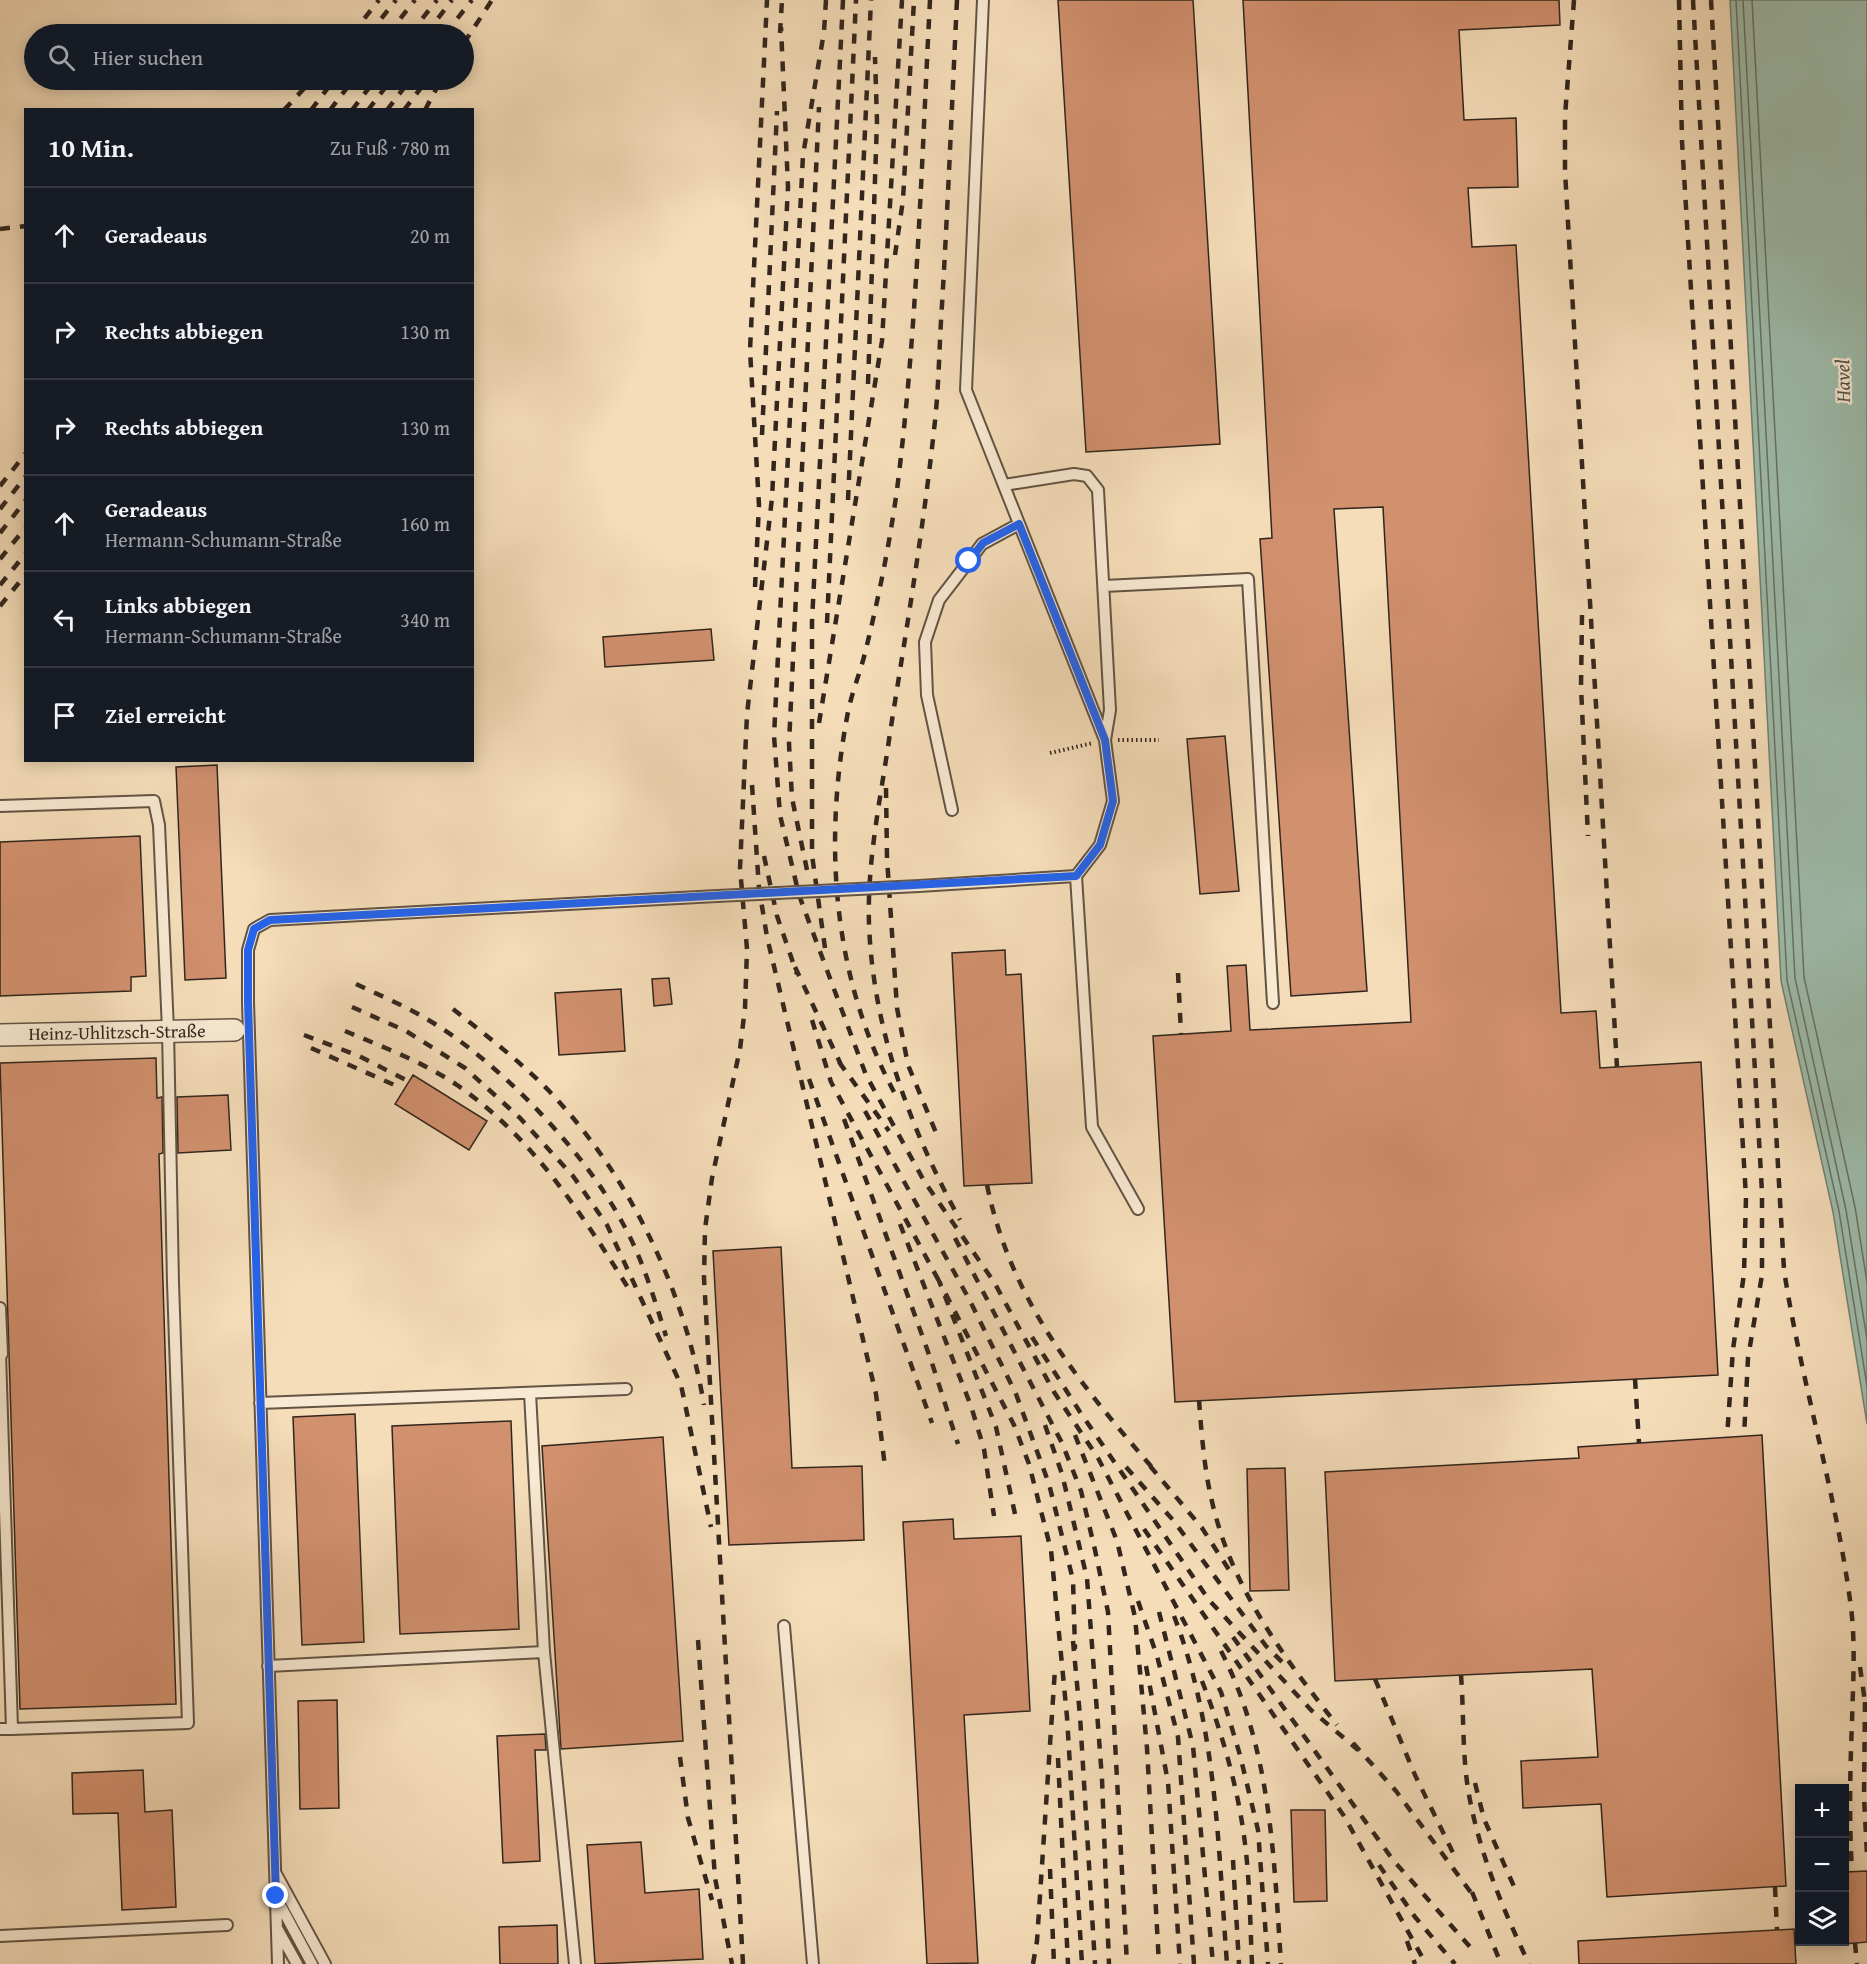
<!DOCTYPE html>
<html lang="de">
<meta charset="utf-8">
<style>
body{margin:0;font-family:"Gentium Book Plus",serif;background:#242831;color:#f1f3f6}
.controls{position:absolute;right:18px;bottom:18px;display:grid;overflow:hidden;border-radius:0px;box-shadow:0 3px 15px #0003}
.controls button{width:54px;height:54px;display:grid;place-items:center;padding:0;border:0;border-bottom:2px solid #363941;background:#171b24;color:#f1f3f6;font:30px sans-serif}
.stop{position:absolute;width:18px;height:18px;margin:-14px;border:4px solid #2563eb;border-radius:50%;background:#fff}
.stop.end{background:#2563eb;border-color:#fff;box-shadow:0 2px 6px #0008}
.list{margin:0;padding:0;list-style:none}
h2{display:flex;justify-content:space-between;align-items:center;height:78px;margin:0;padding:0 24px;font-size:26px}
h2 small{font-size:20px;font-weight:400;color:#9ea1a6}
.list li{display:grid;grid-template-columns:39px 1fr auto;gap:18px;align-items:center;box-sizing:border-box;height:96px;padding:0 24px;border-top:2px solid #363941}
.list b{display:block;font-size:22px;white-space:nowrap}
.list p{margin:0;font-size:20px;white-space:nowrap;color:#9ea1a6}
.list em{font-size:20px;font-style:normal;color:#9ea1a6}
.icon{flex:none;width:33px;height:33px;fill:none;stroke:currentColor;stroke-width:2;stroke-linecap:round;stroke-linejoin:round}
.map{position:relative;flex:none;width:1867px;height:1964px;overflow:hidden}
.search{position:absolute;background:#171b24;box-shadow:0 3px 15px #0003;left:24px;top:24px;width:450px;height:66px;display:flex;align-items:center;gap:15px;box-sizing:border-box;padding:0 21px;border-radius:33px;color:#9ea1a6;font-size:22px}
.panel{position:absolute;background:#171b24;box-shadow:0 3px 15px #0003;left:24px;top:108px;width:450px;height:654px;border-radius:0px}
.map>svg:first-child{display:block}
.water{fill:#9dbcab;stroke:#728072;stroke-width:1.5}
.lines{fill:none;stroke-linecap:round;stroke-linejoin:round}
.shore{stroke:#687164;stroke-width:1.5}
.building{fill:#d1906e;stroke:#32261d;stroke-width:1.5}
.lane-casing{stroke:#635444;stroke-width:14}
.street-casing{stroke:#635444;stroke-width:24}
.path{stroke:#32261d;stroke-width:4;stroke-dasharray:1.5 3;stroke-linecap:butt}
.lane{stroke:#f8e9d2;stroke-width:10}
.street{stroke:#f8e9d2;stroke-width:21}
.rail{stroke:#32261d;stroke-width:4.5;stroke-dasharray:10 10;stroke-linecap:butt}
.lane-bridge-casing{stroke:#635444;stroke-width:14;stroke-linecap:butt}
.lane-bridge{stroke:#f8e9d2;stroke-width:10}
.route{stroke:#2563eb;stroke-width:8}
.labels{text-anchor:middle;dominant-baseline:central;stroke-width:4.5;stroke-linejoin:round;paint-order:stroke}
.street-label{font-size:18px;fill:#32261d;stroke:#f8e9d2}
.water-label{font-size:20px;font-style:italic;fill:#525348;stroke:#f8e9d2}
</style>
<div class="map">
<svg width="1867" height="1964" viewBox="0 0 1867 1964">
<rect width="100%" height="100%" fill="#f5ddb9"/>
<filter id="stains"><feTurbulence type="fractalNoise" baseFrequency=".00333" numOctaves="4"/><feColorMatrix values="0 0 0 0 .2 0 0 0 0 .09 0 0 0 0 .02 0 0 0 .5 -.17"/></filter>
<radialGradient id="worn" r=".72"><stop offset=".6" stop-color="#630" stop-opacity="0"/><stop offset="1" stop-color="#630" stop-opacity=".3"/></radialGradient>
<path class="water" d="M1730,0H1867V1424L1833,1212L1781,981Z"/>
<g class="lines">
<path class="shore" d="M1736,0L1787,980L1839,1211L1867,1386
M1743,0L1795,978L1846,1210L1867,1339
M1752,0L1804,977L1855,1207L1867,1282"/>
</g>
<path class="building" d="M1058,0H1193L1220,444L1086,452Z
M1243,0H1559L1560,25L1459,30L1464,120L1516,118L1518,187L1468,188L1472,247L1516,245L1561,1013L1596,1011L1600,1068L1701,1062L1718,1375L1175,1402L1153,1036L1231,1031L1227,966L1246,965L1250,1030L1411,1022L1383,507L1334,509L1367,991L1291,996L1260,539L1272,538Z
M711,629L714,660L605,667L603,637Z
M1225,736L1239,891L1200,894L1187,739Z
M217,765L226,978L185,980L176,767Z
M140,836L146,976L131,977V991L0,996V842Z
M1005,950L1006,975L1021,974L1032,1183L964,1186L952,953Z
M669,978L672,1004L654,1006L652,979Z
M621,989L625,1051L559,1055L555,993Z
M156,1058L157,1098L162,1097L163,1153L159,1154L176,1704L20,1709L0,1063Z
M413,1075L487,1121L469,1150L395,1104Z
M228,1095L231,1150L178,1153L177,1097Z
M781,1247L792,1468L862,1466L864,1540L729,1545L713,1251Z
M355,1414L364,1642L302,1645L293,1417Z
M511,1421L519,1629L400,1634L392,1426Z
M1762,1435L1786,1886L1607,1897L1601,1804L1523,1808L1521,1761L1598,1757L1592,1669L1335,1681L1325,1472L1579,1458L1578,1447Z
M663,1437L683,1741L561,1749L542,1446Z
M1285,1468L1289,1590L1250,1591L1247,1469Z
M953,1519L954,1539L1021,1536L1030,1711L964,1715L978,1963L927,1964L903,1522Z
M337,1700L339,1808L300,1809L298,1701Z
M545,1734L546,1750H535L540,1861L503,1863L497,1736Z
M143,1770L145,1812L172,1810L176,1907L122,1910L118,1813L73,1814L72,1773Z
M1291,1810H1325L1327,1901L1294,1902Z
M641,1842L645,1893L699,1889L703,1959L595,1964L587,1845Z
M1867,1871V1942L1845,1944V1872Z
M557,1925L558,1964H500L499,1927Z
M1794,1929L1796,1964H1579L1578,1941Z"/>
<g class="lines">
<g class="lane-casing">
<path id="lane" d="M1004,485L1074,474L1087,476L1098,490L1110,710L1105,740
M1104,586L1248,579L1273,1003
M0,806L154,801L159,825L168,1030L173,1283L188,1723L12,1729
M952,810L927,695L925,642L939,600L982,544L1019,524
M1076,876L1092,1127L1138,1209
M919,886L1076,876L1100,845L1113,801L1105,740L966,390L983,0
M0,1308L2,1354
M0,1354L12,1729H0
M260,1403L626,1389
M784,1626L813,1964
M544,1652L575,1964
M268,1666L544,1652L530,1393
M276,1874L325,1964
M278,1901L312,1964
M278,1930L297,1964
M0,1936L227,1925
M278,1964L248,1002V950L254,929L270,920L717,896"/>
</g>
<g class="street-casing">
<path id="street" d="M0,1035L234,1030"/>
</g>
<path class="path" d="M1118,740H1159
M1050,753L1093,743"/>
<use href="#lane" class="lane"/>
<use href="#street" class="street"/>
<path class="rail" d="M826,0L824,32L803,155L774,736L780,815L799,895L866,1075L924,1181L994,1282L1054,1392L1098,1458L1221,1692L1240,1755L1258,1830L1268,1964
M957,0C952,102 948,204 942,305C939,347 939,389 934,430C923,531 906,632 890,733C881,797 867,859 869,924C873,1030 910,1128 960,1220
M1574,0L1565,116V171L1617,1067
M1679,0L1682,141L1746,1197L1744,1274L1733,1349L1727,1438
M1693,0L1762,1192V1275L1748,1358L1744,1437
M1711,0L1784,1270C1801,1381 1835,1489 1850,1600C1856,1640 1853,1682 1852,1722C1850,1772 1849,1822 1852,1872
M780,33L782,0
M352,34L379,0
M369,34L396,0
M388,34L415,0
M410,34L437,0
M426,34L452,0
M445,34L472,0
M464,43L492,0
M284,110L312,80
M311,110L334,80
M330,110L353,80
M352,110L375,80
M368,110L391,80
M387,110L410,80
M404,110L427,80
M425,110L441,80
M0,229L26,226
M895,255L903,200L914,0
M868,384L877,121L875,57
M762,435L777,111
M0,486L26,453
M848,500L871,0
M0,509L26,476
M0,533L26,500
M0,559L26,527
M0,585L26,553
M755,587L759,505L750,350L767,0
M0,606L26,574
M1582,615L1581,687L1588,836
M827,623L856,0
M819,723L882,341L902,0
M752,785L759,888L767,937L876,1394L885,1467
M886,788L887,858L897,1008L908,1065L939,1140
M764,856L777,916L797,974
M807,870L792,798L789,744L819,107
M825,948L812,855V622L843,0
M795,967L843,1069
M1178,973L1181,1034
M356,984C379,995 403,1005 425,1018C496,1059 583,1149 622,1222C642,1257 654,1298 666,1336
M352,1007L406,1031L465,1068L520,1118L573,1176L607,1225L681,1385L711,1527
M453,1009C487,1036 521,1062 551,1093C630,1177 685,1291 704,1405
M812,1020L831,1082L939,1281
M345,1031C383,1047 423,1062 457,1085C534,1138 583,1216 632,1294
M304,1035L359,1056L406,1080
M311,1048L401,1088
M839,1062L889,1131
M809,1079L932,1423
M894,1092C832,975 823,841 848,712C852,692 860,673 865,653C881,588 894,523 901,456C918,305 922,152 930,0
M865,1111L969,1299L1016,1394L1049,1484L1073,1580L1075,1649
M844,1119L931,1360L958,1444
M987,1185C1011,1302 1080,1384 1156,1472
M900,1224L971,1406L984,1449L994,1516
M955,1238L1062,1443L1081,1491L1095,1550L1108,1612L1127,1964
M1032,1337L1080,1412L1209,1600L1311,1710L1358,1750
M1635,1379L1639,1443
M1199,1400C1202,1440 1205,1479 1216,1517C1237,1595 1288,1663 1337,1725
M1045,1425L1062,1474L1087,1578L1102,1779L1109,1964
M1075,1435L1117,1541L1135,1617L1147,1748L1159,1964
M1150,1466L1202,1528L1233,1576
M1126,1467L1173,1520L1266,1646L1286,1666
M1015,1514L996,1427L939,1281L1014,1425L1029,1464L1051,1550L1067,1717L1082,1964
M1144,1529L1344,1816L1426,1964
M1138,1601L1157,1656L1178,1737L1194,1964
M1159,1612L1193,1746L1213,1964
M1174,1616C1217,1727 1218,1847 1227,1964
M1233,1637L1393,1860L1472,1949
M698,1640L715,1878L732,1964
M1073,1641L1080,1716L1095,1964
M1221,1651C1271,1748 1274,1858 1281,1964
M1146,1666L1168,1782L1180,1964
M1860,1667L1866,1709
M1461,1675C1464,1714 1462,1756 1469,1795C1480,1855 1503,1909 1529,1964
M1375,1679L1415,1775L1456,1859
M1202,1681C1221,1730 1237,1784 1244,1836C1250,1878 1250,1922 1252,1964
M1865,1702L1864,1797L1867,1855
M1353,1743L1396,1791L1475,1898
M680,1757L688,1818L712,1900
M1058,1758L1068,1964
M1475,1783L1484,1819L1516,1891
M1233,1860L1239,1964
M1379,1865L1415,1917L1455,1964
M1050,1869L1054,1964
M1775,1887L1777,1930
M1472,1892L1501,1964
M1407,1941L1415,1964
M1855,1943L1857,1964
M743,1964L704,1278L705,1229L712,1178L740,1049L745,1008L747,949L740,868L747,714L772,498L788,187L781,27
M1033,1964L1037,1941L1055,1669"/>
<g class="lane-bridge-casing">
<path id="lane-bridge" d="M717,896L919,886"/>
</g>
<use href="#lane-bridge" class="lane-bridge"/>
</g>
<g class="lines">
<path class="route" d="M276,1896L248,1002V950L254,929L270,920L1076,876L1100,845L1113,801L1105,740L1019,524L983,543L969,561"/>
</g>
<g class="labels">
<g class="street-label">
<text transform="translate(117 1032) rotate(-1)">Heinz-Uhlitzsch-Straße</text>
</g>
<g class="water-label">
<text transform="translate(1842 381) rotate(-91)">Havel</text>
</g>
</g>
<rect width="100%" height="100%" filter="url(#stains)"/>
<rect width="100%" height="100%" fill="url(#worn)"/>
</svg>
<div class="controls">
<button>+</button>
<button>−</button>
<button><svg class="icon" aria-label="layers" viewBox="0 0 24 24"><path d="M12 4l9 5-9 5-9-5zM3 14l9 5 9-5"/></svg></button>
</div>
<div class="stop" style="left:969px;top:561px"></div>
<div class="stop end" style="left:276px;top:1896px"></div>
<div class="search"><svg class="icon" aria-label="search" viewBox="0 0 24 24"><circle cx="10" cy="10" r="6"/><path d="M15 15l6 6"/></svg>Hier suchen</div>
<section class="panel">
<h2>10 Min.<small>Zu Fuß · 780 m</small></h2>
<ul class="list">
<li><svg class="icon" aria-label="ahead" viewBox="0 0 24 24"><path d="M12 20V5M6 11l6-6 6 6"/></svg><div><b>Geradeaus</b></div><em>20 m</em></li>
<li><svg class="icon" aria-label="right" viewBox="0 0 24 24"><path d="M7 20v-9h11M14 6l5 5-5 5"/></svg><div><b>Rechts abbiegen</b></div><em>130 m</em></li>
<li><svg class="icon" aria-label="right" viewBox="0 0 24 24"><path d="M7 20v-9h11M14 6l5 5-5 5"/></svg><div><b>Rechts abbiegen</b></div><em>130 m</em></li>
<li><svg class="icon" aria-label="ahead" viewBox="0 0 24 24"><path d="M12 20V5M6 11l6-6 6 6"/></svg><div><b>Geradeaus</b><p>Hermann-Schumann-Straße</p></div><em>160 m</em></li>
<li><svg class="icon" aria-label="left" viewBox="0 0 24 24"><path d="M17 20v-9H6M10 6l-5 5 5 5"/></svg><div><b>Links abbiegen</b><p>Hermann-Schumann-Straße</p></div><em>340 m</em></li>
<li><svg class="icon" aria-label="arrive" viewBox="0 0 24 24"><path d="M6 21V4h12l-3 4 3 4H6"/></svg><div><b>Ziel erreicht</b></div></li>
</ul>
</section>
</div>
